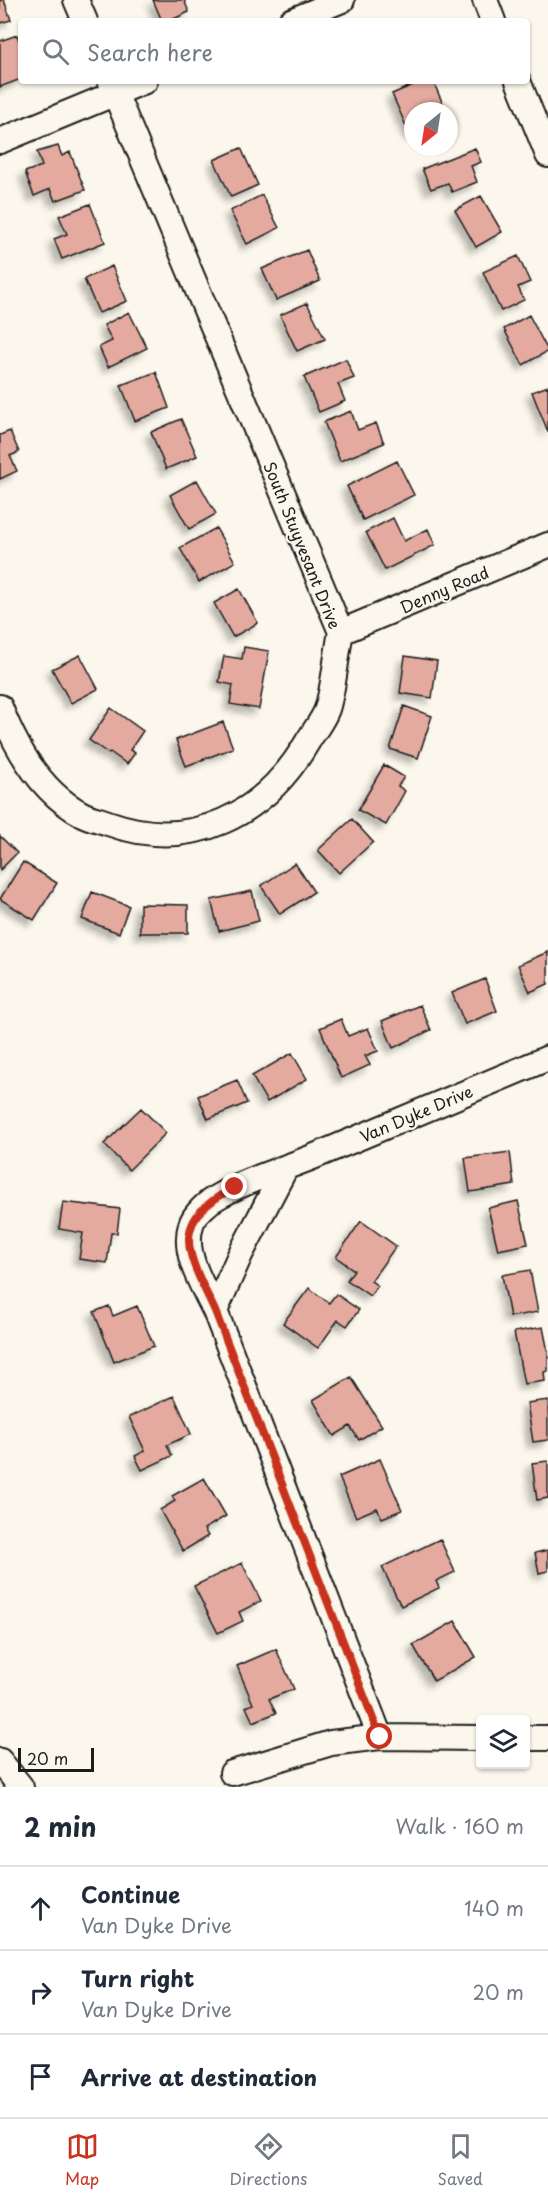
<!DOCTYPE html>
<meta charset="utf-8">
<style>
body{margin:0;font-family:"Playpen Sans",sans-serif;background:#f6f6f7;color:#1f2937}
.controls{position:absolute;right:18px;bottom:18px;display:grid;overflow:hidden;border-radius:6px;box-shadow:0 2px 4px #0004}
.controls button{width:54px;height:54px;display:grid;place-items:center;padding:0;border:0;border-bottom:2px solid #e0e1e3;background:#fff;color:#1f2937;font:30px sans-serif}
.compass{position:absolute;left:404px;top:102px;width:54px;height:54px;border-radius:50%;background:#fff;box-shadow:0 2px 4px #0004;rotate:210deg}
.scale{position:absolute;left:18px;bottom:15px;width:76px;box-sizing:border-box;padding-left:6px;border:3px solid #1c1c1c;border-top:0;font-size:16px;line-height:21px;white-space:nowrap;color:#1c1c1c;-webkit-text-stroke:4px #fbf7ec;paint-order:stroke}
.stop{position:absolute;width:18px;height:18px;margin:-14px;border:4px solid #c8321e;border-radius:50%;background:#fff}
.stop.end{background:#c8321e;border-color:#fff;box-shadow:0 2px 6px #0008}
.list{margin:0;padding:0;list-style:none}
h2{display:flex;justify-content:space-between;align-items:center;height:78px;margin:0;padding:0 24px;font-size:26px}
h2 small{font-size:20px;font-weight:400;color:#747a83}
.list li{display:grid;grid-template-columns:39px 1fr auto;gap:18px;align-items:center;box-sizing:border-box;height:84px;padding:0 24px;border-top:2px solid #e0e1e3}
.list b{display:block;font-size:22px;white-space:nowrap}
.list p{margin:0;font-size:20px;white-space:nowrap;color:#747a83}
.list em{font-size:20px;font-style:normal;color:#747a83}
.icon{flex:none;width:33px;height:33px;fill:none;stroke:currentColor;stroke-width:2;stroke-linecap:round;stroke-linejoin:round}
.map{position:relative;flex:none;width:548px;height:1787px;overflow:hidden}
.search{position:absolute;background:#fff;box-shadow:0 2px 4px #0004;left:18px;right:18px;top:18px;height:66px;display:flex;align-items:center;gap:15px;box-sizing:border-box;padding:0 21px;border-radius:6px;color:#747a83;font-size:22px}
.sheet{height:330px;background:#fff}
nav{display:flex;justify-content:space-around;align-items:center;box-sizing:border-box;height:84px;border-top:2px solid #e0e1e3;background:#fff;font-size:16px;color:#747a83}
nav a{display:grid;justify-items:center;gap:3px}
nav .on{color:#c8321e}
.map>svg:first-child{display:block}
.building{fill:#e4aa9f;stroke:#1c1c1c;stroke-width:1.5;filter:url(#shadow)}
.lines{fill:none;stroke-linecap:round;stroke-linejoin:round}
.street-casing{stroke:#1c1c1c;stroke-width:28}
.street{stroke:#fbf7ec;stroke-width:24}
.route{stroke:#c8321e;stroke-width:8}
.labels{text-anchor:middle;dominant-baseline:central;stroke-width:4.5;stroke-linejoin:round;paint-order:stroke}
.street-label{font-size:16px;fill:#1c1c1c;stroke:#fbf7ec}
</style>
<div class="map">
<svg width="548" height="1787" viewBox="0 0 548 1787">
<defs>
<filter id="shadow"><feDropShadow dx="-5.5" dy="5.5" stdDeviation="3" flood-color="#0004"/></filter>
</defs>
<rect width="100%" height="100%" fill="#fbf7ec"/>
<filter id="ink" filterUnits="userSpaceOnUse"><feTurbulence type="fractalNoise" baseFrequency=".0167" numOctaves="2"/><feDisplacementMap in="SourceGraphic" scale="12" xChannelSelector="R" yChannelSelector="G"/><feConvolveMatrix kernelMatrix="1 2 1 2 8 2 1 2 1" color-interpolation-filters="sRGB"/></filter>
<g filter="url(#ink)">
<path class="building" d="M0,0H4L11,20L0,23Z
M153,0H184L189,12L169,21H162Z
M17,35L21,46V79L0,87V41Z
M422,81H433L446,111H413V133L410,135L392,94Z
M58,146L62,156L70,152L85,190L55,201L50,189L34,196L25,172L42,166L37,152Z
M241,148L258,185L231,197L214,160Z
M475,148L481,162L471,166L477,182L452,192L448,183L431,189L422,169Z
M262,195L279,228L247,244L230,211Z
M481,196L502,232L476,247L455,210Z
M90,204L105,242L62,259L54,239L67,234L59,216Z
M307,250L320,281L276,300L262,269Z
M518,256L530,282L518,287L524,300L501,311L483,272Z
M112,266L127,301L99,313L84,279Z
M307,303L325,339L297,351L280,315Z
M129,312L147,348L108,367L99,347L112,341L104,325Z
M529,315L548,351L523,365L504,329Z
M346,359L354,378L338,384L345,401L319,412L304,377Z
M156,372L169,408L135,421L121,385Z
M548,386V432L532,392Z
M351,411L358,430L376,423L384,443L340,461L324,422Z
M181,419L197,456L166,469L151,432Z
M10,431L19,452L10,456L17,471L0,479V435Z
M397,461L414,495L363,520L347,486Z
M197,480L216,514L189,529L170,495Z
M393,518L404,541L428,529L435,545L385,570L366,532Z
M216,528L235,562L199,582L180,548Z
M239,589L258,623L233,637L214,603Z
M244,647L269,651L259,709L230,704L233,685L219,682L224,656L242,659Z
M80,655L98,689L71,703L52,669Z
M405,656L437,661L432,698L400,693Z
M404,706L432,716L418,758L390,749Z
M111,708L143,731L130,750L135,753L127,764L110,752L109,754L89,740Z
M223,722L233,748L186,766L176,740Z
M384,765L404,777L398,786L405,791L386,825L358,810Z
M352,819L373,842L339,873L318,850Z
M0,836L17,853L0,870Z
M23,862L57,883L34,920L0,899Z
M295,863L314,892L280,914L261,886Z
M252,891L259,921L219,931L211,900Z
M92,892L129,906L119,933L82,919Z
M140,904L188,905V933H140Z
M548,952V984L530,992L518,965Z
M485,979L497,1011L465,1024L452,993Z
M420,1005L431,1030L393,1048L382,1021Z
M341,1019L348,1036L368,1028L378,1051L365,1056L370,1065L341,1078L320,1028Z
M292,1053L307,1079L267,1102L252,1076Z
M237,1080L247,1103L208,1119L198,1096Z
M141,1108L166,1133L129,1170L104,1144Z
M510,1152L514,1185L470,1192L465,1158Z
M518,1201L528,1244L498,1250L488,1208Z
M63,1202L120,1209L117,1233H111L107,1263L79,1259L83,1233L59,1229Z
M361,1221L396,1246L371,1281L378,1286L370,1296L347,1280L354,1270L336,1257Z
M530,1270L538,1312L510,1317L502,1275Z
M309,1288L329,1303L336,1294L359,1310L347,1326L338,1320L318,1348L283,1323Z
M109,1306L113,1316L137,1306L154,1346L114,1362L94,1312Z
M543,1327L548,1352V1371L544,1372L545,1381L524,1384L514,1332Z
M351,1377L382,1426L359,1440L350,1426L334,1436L313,1400Z
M174,1396L191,1434L167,1445L172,1456L142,1470L135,1456L145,1451L129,1417Z
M548,1400V1440L533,1442L527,1403Z
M380,1459L402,1510L382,1518L377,1508L356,1517L339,1477Z
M548,1461V1498L537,1500L532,1463Z
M204,1478L226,1516L204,1529L208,1536L183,1551L160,1510L175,1501L172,1496Z
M440,1539L455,1572L436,1581L439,1588L401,1606L382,1567Z
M548,1550V1571L539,1573L535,1553Z
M242,1563L261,1601L239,1612L243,1621L218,1633L194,1586Z
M455,1621L476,1657L434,1681L413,1645Z
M276,1649L294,1689L269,1699L276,1713L253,1722L246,1707L253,1704L237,1666Z"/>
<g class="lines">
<g class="street-casing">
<path id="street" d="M76,0L85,21
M485,0L493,21
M291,21L342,0
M518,81L548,155
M0,141L145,81
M341,632L548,545
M0,707C16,748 42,793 82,814C90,818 100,820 108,823C192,853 265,815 308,741C314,731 323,720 327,709C334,687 336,656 341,632L110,81
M215,1311L240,1255L285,1169
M380,1737L215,1311C203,1286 182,1254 191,1225C194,1214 209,1201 219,1196C250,1178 287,1168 320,1154C396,1122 472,1090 548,1058
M526,1738H548
M0,1761L21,1787
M232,1773L331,1743L380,1737L480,1738"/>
</g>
<use href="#street" class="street"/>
</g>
</g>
<g class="lines" filter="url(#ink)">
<path class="route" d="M235,1187C166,1223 188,1253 215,1311L380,1737"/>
</g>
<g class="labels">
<g class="street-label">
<text transform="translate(303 545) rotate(68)">South Stuyvesant Drive</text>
<text transform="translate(444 589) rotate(-23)">Denny Road</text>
<text transform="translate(416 1113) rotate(-23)">Van Dyke Drive</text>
</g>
</g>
</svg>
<div class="controls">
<button><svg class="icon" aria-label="layers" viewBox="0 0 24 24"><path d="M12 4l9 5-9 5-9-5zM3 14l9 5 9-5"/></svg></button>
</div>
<svg class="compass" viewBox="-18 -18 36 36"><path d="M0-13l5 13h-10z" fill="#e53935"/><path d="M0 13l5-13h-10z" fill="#747a83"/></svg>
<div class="scale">20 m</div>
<div class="stop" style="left:380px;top:1737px"></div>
<div class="stop end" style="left:235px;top:1187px"></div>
<div class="search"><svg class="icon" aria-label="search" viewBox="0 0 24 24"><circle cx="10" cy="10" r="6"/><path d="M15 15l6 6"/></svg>Search here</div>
</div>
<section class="sheet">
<h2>2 min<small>Walk · 160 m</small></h2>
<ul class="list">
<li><svg class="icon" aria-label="ahead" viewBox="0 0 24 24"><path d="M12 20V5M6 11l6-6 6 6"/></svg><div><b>Continue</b><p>Van Dyke Drive</p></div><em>140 m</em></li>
<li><svg class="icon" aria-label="right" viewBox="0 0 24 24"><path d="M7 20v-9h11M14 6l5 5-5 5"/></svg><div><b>Turn right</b><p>Van Dyke Drive</p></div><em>20 m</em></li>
<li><svg class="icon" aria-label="arrive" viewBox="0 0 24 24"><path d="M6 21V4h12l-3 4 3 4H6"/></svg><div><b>Arrive at destination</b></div></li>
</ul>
</section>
<nav>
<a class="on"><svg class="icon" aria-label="map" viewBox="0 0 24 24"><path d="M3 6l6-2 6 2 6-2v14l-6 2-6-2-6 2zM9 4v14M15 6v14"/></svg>Map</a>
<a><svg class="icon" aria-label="directions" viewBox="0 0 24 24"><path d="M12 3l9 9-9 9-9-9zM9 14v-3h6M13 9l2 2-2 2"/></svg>Directions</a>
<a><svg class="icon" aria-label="saved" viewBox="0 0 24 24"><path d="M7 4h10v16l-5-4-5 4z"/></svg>Saved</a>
</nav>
